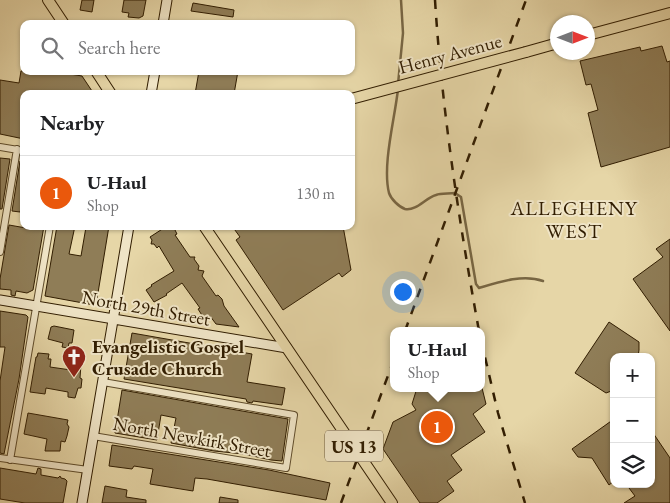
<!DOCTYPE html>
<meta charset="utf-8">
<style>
body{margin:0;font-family:"EB Garamond",serif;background:#f2f2f2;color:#202124}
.controls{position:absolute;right:15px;bottom:15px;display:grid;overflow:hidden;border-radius:10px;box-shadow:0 1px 4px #0004}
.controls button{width:45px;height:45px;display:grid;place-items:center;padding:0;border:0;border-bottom:1px solid #e0e0e0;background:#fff;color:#202124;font:25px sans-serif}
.compass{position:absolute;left:550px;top:15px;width:45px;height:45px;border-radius:50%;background:#fff;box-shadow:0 1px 4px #0004;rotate:90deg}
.you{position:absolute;left:402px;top:291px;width:18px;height:18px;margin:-12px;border:4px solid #fff;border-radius:50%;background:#1a73e8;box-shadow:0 0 0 8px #1a73e833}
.badge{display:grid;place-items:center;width:32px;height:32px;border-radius:50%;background:#ea580c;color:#fff;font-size:16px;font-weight:700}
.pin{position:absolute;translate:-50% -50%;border:2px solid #fff;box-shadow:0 1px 5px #0006}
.popup{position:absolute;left:390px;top:327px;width:95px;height:65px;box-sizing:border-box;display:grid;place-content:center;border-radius:10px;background:#fff;filter:drop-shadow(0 1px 4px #0005);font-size:16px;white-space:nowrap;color:#757577}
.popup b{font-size:19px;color:#202124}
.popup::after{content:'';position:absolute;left:50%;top:100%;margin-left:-10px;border:10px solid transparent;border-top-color:#fff}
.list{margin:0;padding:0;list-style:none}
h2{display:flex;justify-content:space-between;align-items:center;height:65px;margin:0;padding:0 20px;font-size:21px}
h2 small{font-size:16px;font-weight:400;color:#757577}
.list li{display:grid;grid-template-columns:32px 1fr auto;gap:15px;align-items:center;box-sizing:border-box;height:75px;padding:0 20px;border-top:1px solid #e0e0e0}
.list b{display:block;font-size:19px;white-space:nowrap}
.list p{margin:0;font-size:16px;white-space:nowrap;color:#757577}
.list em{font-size:16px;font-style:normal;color:#757577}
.icon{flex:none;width:28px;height:28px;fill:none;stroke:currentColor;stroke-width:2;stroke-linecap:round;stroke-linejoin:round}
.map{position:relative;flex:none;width:670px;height:503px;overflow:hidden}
.search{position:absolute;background:#fff;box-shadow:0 1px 4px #0004;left:20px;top:20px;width:335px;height:55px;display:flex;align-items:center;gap:12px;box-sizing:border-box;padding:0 18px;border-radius:10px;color:#757577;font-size:19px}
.panel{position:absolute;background:#fff;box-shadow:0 1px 4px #0004;left:20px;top:90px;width:335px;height:140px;border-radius:10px}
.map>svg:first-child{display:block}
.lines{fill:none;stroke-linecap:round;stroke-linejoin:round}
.stream{stroke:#786643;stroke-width:2.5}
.building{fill:#8f7d57;stroke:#311d01}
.street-casing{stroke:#5e4b2a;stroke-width:8}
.secondary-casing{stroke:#311d01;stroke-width:11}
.primary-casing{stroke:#311d01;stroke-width:12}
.street{stroke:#efe4c6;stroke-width:6}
.secondary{stroke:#efe4c6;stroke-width:9}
.primary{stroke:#e6d6a7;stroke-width:10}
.rail{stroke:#311d01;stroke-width:2.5;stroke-dasharray:9 9;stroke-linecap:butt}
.primary-bridge-casing{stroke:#311d01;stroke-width:12;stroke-linecap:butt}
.primary-bridge{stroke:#e6d6a7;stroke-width:10}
.labels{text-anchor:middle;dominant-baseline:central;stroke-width:4;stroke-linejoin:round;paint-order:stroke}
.shield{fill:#efe4c6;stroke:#6a593c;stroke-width:1}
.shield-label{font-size:18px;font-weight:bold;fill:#311d01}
.street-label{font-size:19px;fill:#311d01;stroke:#efe4c6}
.poi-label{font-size:19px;font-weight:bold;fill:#311d01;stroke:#efe4c6;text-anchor:start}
.neighbourhood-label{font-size:20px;letter-spacing:1px;fill:#311d01;stroke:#efe4c6}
</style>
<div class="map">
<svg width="670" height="503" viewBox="0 0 670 503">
<rect width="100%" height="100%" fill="#e6d6a7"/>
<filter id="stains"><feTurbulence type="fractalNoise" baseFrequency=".004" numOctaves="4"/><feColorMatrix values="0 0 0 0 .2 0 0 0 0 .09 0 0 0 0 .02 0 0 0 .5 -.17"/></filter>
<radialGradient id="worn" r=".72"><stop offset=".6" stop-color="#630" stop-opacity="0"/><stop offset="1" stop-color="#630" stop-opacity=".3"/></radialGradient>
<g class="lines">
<path class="stream" d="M398,84L403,33L401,0
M398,89C395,118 382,165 389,193C391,199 399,207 405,209C417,211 425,198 436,195C441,193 449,194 455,193L461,197L476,284L479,288C499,282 523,274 543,281"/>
</g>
<path class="building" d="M82,0H94L92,12L80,10Z
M124,0H146L143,16L139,18L128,17L129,13L122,12Z
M193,3L234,10L233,17L191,11Z
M662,46L667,62L670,61V147L601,167L588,113L598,110L591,84L586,85L580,61L640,47L641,51Z
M21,71H52L82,76L94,94H24V139L0,134V80L19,83Z
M199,71H238L234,94H195Z
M0,158L10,159L2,209H0Z
M20,161H24V199L20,212L12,211Z
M9,225L26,228V226H44L33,290L27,293L16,291L15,296L11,295V290L0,289V279Z
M57,226H75L69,254L81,256L86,227L96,228V226H109L97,299H95L94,305L45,296Z
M167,226L175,228V230L177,234L175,235L190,257H195L194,259L199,266L198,270L204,271L202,276L216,296L218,295L222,299L224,306L239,327L216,324L210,316L205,320L198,309L200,308L182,283L166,294L167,295L154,302L146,290L152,286L151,285L174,271L159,246L157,248L154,244H151L152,240L150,237Z
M232,226H343L351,270L342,277L339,273L283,310L236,240L240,237Z
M670,239V331L633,279L663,257L656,249Z
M0,311L26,315L28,317L19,379L4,454L0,453V381L5,347H0Z
M609,322L639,342V350L638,357H614V390L606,393L575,373Z
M54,326L74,330L72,343H69L68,348L62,347L63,343L48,339L51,327Z
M132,333L252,354L247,382L285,388L282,405L253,401L252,403L247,402L246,399L124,379Z
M38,353L49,354L48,359H51L50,367L71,370L73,362L81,364L80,378L82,379L81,388H78L75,398L68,397V392L46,388L45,394L30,392L36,357H37Z
M417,388H482L486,404L473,414L485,432L451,455L462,470L447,481L454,491L437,503H420L383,449L393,422L416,410L412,404Z
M122,390L288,419L282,461L271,460L244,454L214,451L171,443L176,418L161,415L157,440L115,433Z
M28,413L68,420L67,424L69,427L67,436L65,442L61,441L60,451H45L47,439L24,434Z
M614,419V481L609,485L592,458L578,457L572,449Z
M651,430L670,458V503H624L635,496L626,484H651Z
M112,445L269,470L330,483L326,500L207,479L195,478L193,491L150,484L153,469L134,466L132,469L109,466Z
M0,468L36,474L38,468L41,469V475L58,478L60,476L61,478L65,479L67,481L63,503H25L0,499Z
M105,486L127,490L126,497L146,500V503H102Z
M220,497L238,500V503H219Z"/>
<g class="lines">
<g class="street-casing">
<path id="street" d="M0,147L24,151
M0,252L17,149
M93,436L286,468L294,415L103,382
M0,458L88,470
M10,460L50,226"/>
</g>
<g class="secondary-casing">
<path id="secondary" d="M163,24L167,0
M151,94L155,71
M0,300L287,348
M82,503L129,226"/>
</g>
<g class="primary-casing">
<path id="primary" d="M48,0L64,24
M588,35L670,13
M526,52L558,43
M96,71L111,94
M204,226L392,503"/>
</g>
<use href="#street" class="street"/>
<use href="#secondary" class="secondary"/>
<use href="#primary" class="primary"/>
<path class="rail" d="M435,0C442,111 459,221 479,331
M405,331L526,0
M481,340L498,413L525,503
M341,503L393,362"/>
<g class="primary-bridge-casing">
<path id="primary-bridge" d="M351,99L526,52"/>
</g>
<use href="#primary-bridge" class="primary-bridge"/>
</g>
<defs>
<g id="church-pin" transform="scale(1.25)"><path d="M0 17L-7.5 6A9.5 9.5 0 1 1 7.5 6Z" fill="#8f2418" stroke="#efe4c6"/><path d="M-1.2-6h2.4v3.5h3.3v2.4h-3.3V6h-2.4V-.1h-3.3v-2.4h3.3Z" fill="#fff"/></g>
</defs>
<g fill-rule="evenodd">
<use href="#church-pin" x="74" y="357"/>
</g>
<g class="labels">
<rect class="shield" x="325" y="430.5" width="58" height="31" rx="4"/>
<g class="shield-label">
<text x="354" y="446">US 13</text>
</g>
<g class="street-label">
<text transform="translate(450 54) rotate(-15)">Henry Avenue</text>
<text transform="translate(146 308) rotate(10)">North 29th Street</text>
<text transform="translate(192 437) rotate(10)">North Newkirk Street</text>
</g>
<g class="poi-label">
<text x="92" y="346">Evangelistic Gospel<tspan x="92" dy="22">Crusade Church</tspan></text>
</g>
<g class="neighbourhood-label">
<text x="574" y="208">ALLEGHENY<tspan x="574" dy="23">WEST</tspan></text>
</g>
</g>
<rect width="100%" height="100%" filter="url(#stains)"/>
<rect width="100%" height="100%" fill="url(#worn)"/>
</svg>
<div class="controls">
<button>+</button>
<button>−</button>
<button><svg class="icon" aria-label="layers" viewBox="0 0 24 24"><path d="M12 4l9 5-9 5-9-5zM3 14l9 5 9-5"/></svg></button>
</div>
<svg class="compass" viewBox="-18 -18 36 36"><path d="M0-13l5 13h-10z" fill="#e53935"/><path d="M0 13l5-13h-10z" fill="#757577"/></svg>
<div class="you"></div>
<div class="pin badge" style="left:437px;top:427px">1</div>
<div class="popup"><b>U-Haul</b>Shop</div>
<div class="search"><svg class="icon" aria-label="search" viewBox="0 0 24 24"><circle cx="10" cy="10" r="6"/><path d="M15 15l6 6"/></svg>Search here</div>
<section class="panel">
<h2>Nearby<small></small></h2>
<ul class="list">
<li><span class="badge">1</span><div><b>U-Haul</b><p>Shop</p></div><em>130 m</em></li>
</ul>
</section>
</div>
